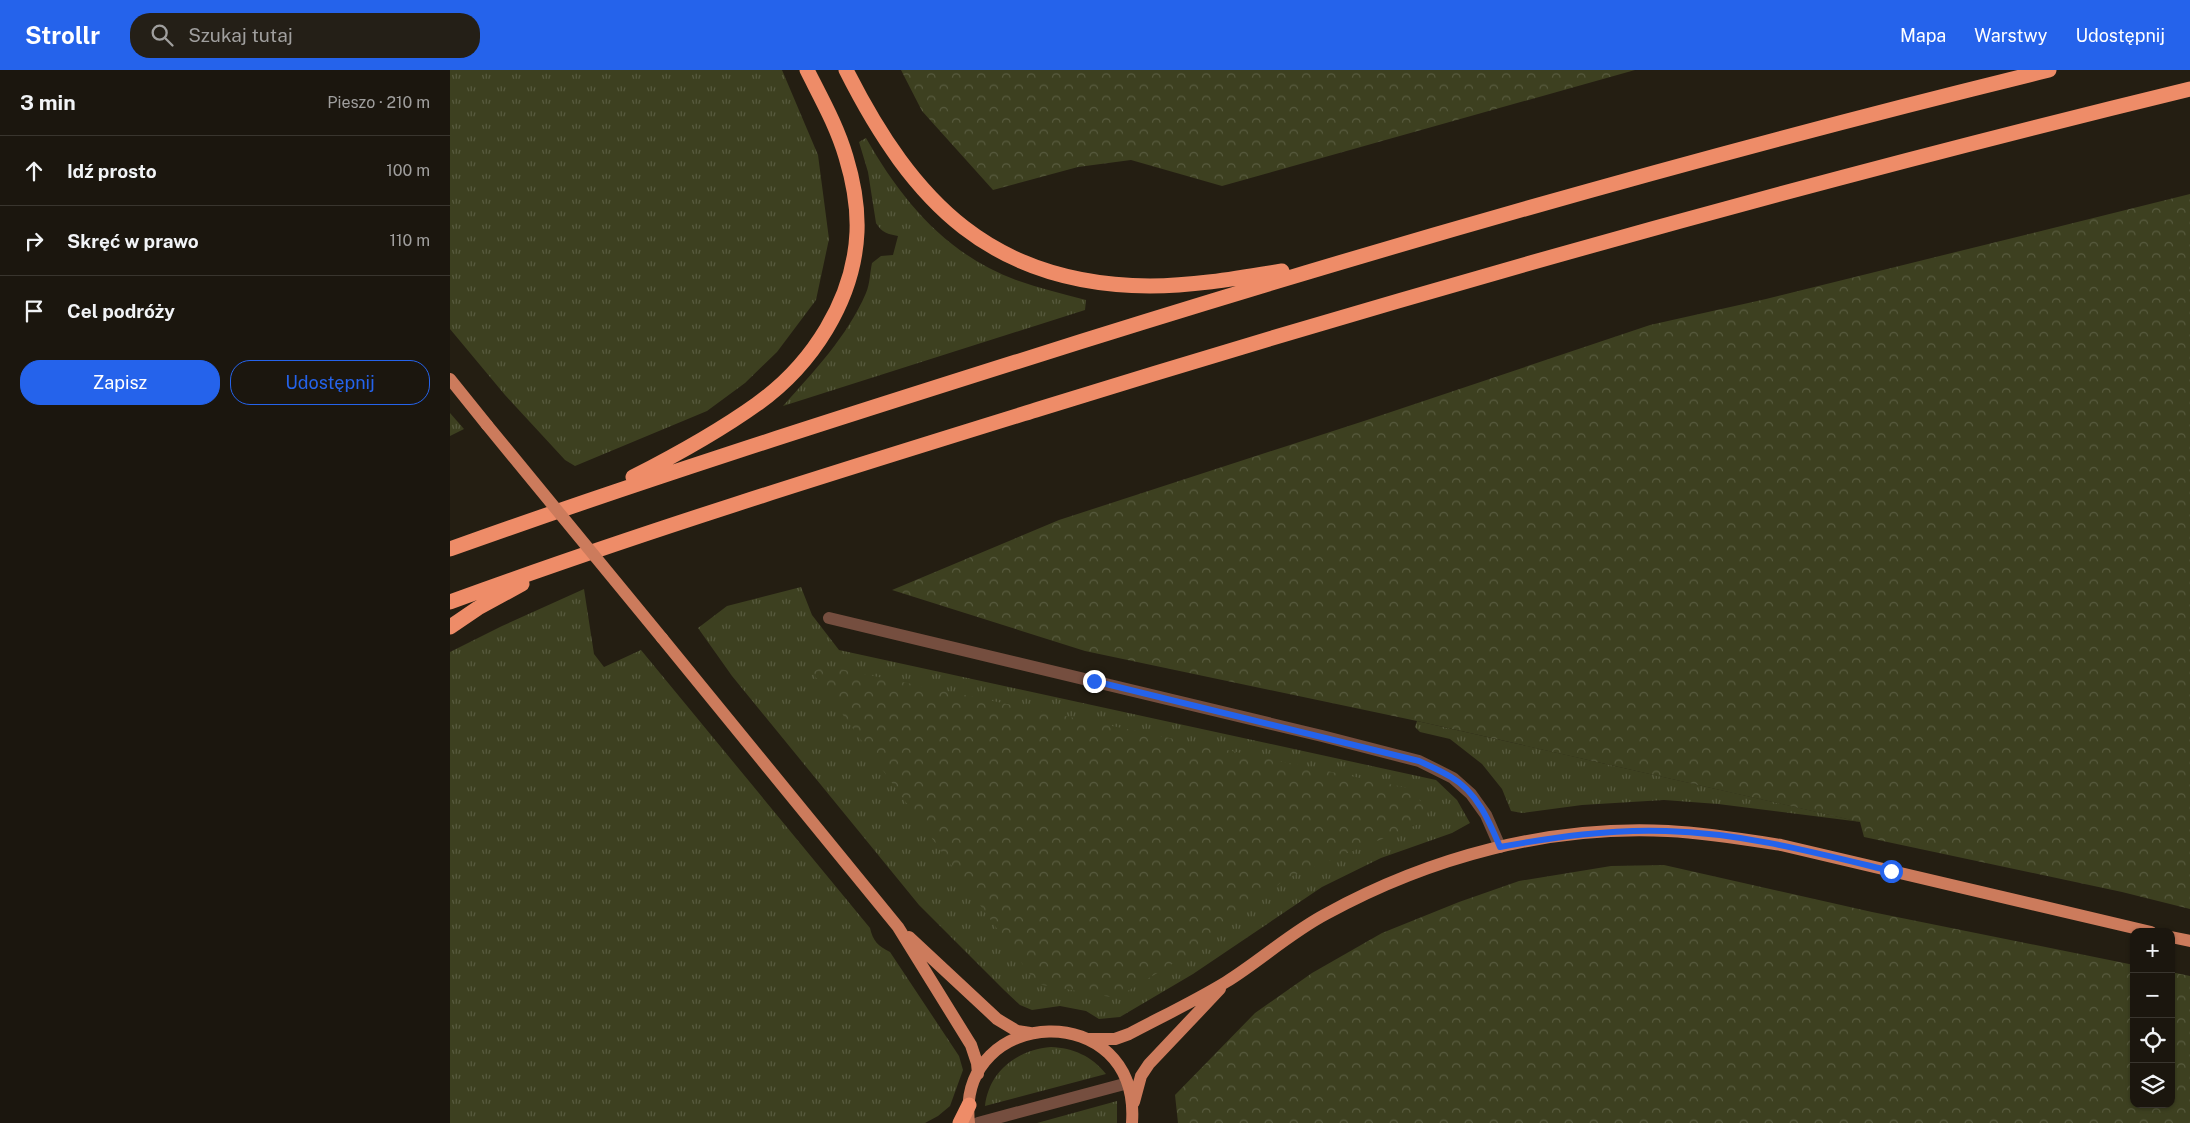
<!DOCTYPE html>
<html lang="pl">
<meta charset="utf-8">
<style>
body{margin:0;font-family:"Public Sans",sans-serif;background:#241f17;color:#f1f3f6}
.controls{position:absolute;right:15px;bottom:15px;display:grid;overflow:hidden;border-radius:10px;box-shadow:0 1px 4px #0004}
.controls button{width:45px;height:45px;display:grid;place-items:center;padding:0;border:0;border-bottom:1px solid #39352e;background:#1b160e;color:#f1f3f6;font:25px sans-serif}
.stop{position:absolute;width:15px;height:15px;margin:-11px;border:4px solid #2563eb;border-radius:50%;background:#fff}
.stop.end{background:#2563eb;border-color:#fff;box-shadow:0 1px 5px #0008}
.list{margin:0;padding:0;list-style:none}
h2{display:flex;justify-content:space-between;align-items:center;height:65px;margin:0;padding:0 20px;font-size:21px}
h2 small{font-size:16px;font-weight:400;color:#a09f9e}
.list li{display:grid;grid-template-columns:32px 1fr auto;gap:15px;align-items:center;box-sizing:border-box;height:70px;padding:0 20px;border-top:1px solid #39352e}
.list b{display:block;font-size:19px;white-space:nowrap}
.list em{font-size:16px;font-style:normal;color:#a09f9e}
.actions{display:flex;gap:10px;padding:15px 20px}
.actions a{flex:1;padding:11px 0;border:1px solid #2563eb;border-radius:20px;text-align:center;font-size:18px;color:#2563eb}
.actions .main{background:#2563eb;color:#fff}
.icon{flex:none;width:28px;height:28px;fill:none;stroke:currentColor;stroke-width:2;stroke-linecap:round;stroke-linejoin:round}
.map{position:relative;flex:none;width:1740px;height:1053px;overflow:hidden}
header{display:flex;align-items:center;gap:30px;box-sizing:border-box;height:70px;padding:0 25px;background:#2563eb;color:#fff}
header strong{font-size:24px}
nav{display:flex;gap:28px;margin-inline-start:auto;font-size:18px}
.search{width:350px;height:45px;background:#241f17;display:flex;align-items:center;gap:12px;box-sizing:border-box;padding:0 18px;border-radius:20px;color:#a09f9e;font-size:19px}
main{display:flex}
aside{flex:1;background:#1b160e}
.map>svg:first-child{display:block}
.grass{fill:url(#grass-tufts)}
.forest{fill:url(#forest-crowns)}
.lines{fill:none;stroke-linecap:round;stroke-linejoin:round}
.minor{stroke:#754e3f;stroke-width:12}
.major{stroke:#cc7b5c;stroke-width:12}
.highway{stroke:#ee8c68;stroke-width:15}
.major-bridge{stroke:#cc7b5c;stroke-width:12}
.route{stroke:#2563eb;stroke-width:6}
</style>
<header>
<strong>Strollr</strong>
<div class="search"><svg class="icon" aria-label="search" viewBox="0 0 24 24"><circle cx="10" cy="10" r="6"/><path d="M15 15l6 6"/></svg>Szukaj tutaj</div>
<nav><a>Mapa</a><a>Warstwy</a><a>Udostępnij</a></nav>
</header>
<main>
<aside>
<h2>3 min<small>Pieszo · 210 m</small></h2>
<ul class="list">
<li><svg class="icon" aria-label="ahead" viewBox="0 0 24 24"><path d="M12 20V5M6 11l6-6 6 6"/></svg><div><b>Idź prosto</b></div><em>100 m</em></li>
<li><svg class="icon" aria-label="right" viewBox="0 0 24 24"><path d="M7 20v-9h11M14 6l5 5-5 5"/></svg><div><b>Skręć w prawo</b></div><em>110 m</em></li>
<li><svg class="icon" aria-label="arrive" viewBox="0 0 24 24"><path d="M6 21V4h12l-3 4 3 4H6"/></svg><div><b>Cel podróży</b></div></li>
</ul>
<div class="actions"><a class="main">Zapisz</a><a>Udostępnij</a></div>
</aside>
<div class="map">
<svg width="1740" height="1053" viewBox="0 0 1740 1053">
<defs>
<pattern id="grass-tufts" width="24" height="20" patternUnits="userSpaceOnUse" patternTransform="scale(1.25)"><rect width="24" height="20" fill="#3d4020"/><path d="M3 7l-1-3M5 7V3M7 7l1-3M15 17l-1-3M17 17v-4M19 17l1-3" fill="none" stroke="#585b3f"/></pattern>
<pattern id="forest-crowns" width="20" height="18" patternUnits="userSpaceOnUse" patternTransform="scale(1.25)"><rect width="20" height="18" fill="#3d4020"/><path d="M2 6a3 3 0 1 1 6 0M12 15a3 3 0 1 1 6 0" fill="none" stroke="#585b3f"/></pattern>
</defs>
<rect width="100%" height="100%" fill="#241e12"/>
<path class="grass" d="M0,0H332L368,85L379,169L366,230L327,282L295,313L257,341L125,396L115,390L55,325L0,259Z
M416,68C452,131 496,184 566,210C589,218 613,224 636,230L635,240L333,336C364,301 397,267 416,223C420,214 420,202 422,193L431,186L443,185L448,166C438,164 432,163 426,153L418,102L409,72Z
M0,343L14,359L0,366Z
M351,517L362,545L389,580L986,710L1007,730L1020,753L1002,763L931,788L872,817L743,904L670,947L649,949L636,941L610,936L582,940L570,935L554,920L469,835L282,606L248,558L277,536Z
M134,519L144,584L154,597L191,580L420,858C423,871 428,876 440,882L509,986L513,1000L500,1036L488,1046L475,1053H0V582L52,556Z
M967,651L1411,752L1268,734L1214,730L1132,735L1072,743L1061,741L1052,719L1032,694L1000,669L970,662L965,657Z
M601,977C623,978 642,986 656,1004L535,1036C539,1001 567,980 601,977Z
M667,1031V1053H587Z"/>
<path class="forest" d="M451,0H1185L772,116L681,90L628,97L543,120L472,41Z
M1740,124V839L1672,822L1414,767L1410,752L967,651L635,581L442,520L609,450L917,350L1200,255L1316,229Z
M376,596L958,718L978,739L976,751L837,808L737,885L666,928L587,914L362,602Z
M1214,795L1422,842L1684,895V1034H1721V902L1740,906V1053H728L725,1025L805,943L862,903L932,863L1009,832L1069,811L1161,796Z"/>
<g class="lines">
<path class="minor" d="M379,548L872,666L969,691L1003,708L1021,724L1036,745L1050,777
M528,1053L678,1013"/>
<path class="major" d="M0,309L37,355
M212,568L448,857L521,975L527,993L528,1004
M459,867L547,949L567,961L580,963
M1721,867L1740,871
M639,969H665L679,964C711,947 745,931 776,912C810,891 840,863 876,844C980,787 1099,755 1218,761C1256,763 1293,769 1331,775L1701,862
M684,1032L691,1006L699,994L770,919
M519,1053C506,935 691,927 682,1053"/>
<path class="highway" d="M396,0C463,133 542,215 700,216C744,216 789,208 832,201
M183,407C226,385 268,362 307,334C362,295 404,230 407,162C408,137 403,110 396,87C387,56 371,28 357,0
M0,479C187,412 376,352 566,292C907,184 1251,85 1599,0
M0,532C194,461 392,400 589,339C969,221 1353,113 1740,19
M0,557L28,538L72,514
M510,1053L519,1035"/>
<path class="major-bridge" d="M37,355L212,568"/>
</g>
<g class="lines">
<path class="route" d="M644,611L969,691C980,696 991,701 1001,707C1027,722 1039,751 1050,777C1105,767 1160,759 1216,761C1293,763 1367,783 1441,801"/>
</g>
</svg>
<div class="controls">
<button>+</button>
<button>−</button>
<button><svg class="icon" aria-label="locate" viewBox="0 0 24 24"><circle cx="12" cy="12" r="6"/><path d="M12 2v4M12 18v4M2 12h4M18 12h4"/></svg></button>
<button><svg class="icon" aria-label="layers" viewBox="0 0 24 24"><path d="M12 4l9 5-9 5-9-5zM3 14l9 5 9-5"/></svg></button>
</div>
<div class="stop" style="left:1441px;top:801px"></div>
<div class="stop end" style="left:644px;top:611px"></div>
</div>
</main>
